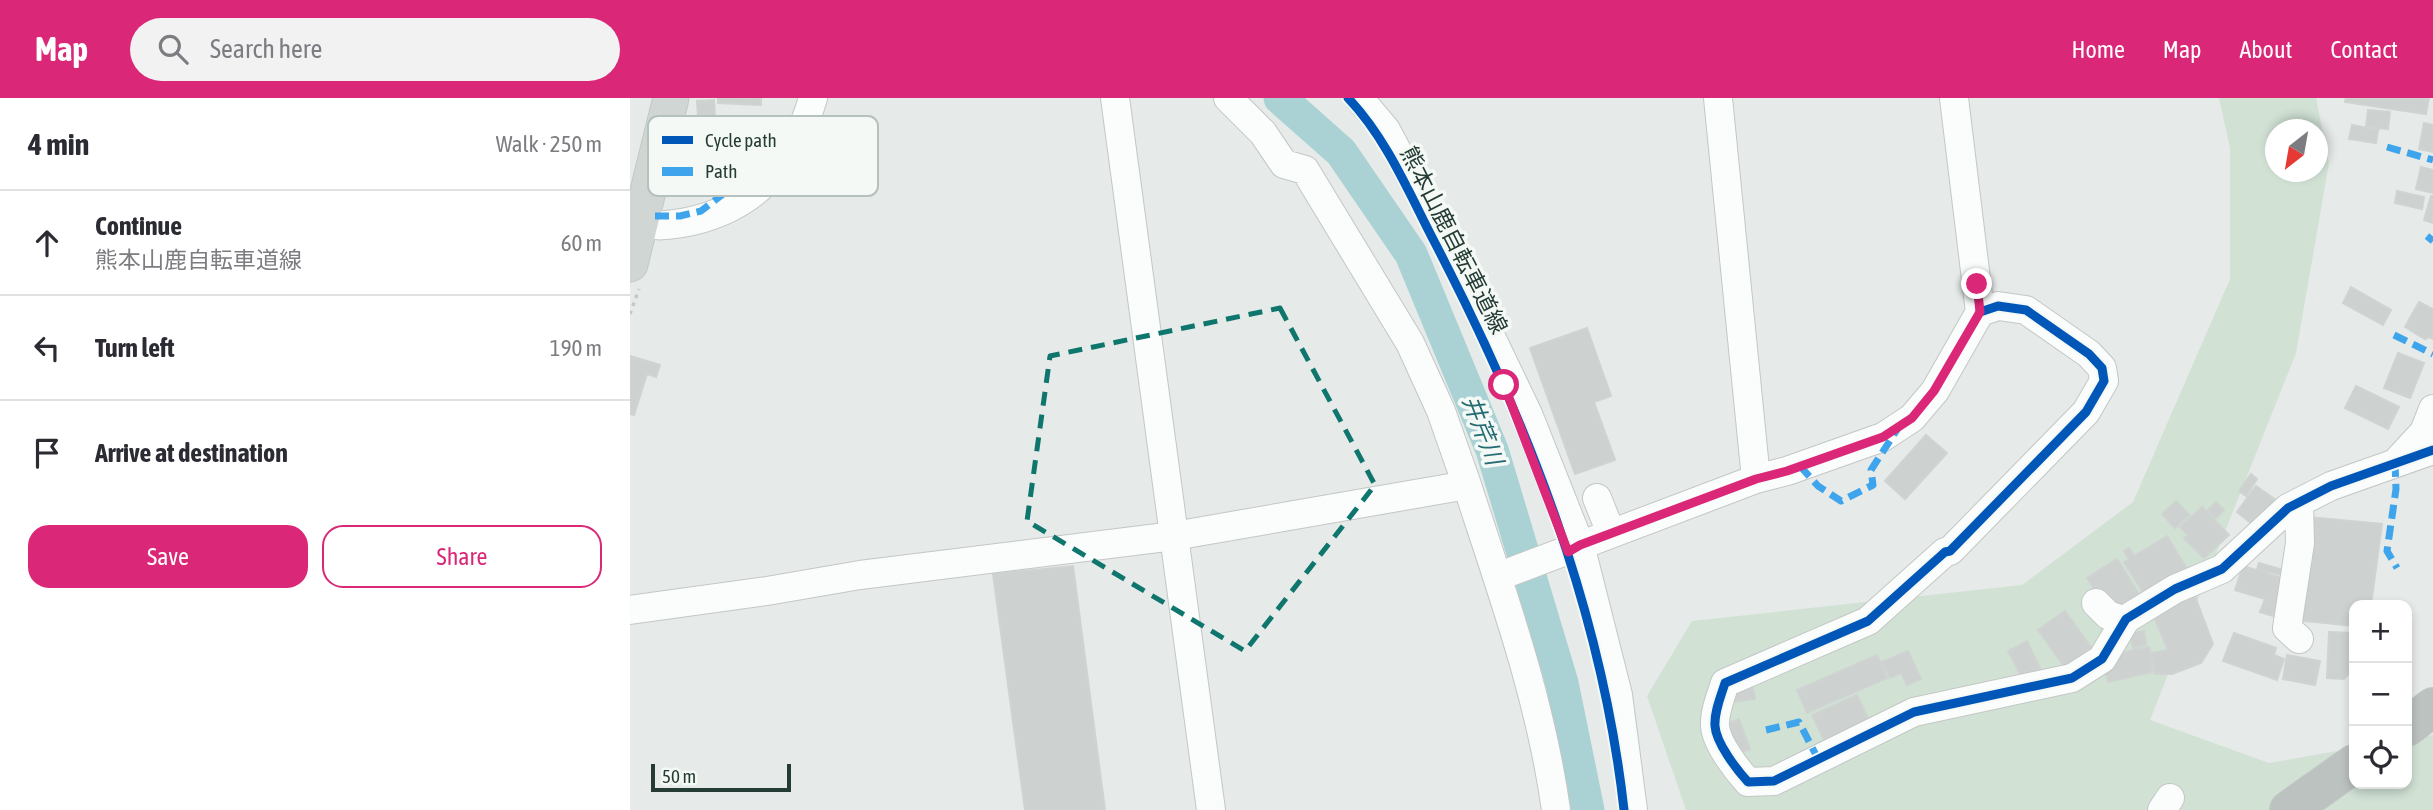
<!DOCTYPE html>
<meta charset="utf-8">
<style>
body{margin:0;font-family:"Asap Condensed","Noto Sans JP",sans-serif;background:#f2f2f3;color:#2b2b33}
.controls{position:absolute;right:21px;bottom:21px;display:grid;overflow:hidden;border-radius:14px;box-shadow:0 4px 10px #0003}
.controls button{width:63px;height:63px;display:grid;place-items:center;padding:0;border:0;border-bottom:2px solid #e1e1e2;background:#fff;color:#2b2b33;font:35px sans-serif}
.compass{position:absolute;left:1635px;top:21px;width:63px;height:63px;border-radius:50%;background:#fff;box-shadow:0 4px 10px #0003;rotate:211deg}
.scale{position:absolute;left:21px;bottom:18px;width:140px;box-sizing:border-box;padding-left:7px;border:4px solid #253c34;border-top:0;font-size:19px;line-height:24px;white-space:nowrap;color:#253c34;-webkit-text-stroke:5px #f4f9f6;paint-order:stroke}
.stop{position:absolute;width:21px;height:21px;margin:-16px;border:5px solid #db2777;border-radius:50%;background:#fff}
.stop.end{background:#db2777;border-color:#fff;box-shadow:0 2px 7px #0008}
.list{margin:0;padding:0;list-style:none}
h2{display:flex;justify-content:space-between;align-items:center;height:91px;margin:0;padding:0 28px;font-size:30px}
h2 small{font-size:23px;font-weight:400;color:#7c7c81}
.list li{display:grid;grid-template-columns:46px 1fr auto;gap:21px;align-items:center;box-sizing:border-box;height:105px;padding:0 28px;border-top:2px solid #e1e1e2}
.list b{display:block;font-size:26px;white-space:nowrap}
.list p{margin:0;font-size:23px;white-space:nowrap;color:#7c7c81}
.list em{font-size:23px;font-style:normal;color:#7c7c81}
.actions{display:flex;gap:14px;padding:21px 28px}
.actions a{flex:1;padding:16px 0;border:2px solid #db2777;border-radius:21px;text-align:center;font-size:24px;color:#db2777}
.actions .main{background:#db2777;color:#fff}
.icon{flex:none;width:38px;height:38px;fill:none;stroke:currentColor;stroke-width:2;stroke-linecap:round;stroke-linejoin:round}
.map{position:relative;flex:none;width:1803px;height:712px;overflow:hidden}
header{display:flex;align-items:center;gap:42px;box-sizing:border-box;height:98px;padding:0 35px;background:#db2777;color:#fff}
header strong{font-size:33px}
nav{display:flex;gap:38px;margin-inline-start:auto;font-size:24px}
.search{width:490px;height:63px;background:#f2f2f3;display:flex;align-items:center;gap:18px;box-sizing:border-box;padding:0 24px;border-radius:38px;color:#7c7c81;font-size:26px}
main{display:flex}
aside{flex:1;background:#fff}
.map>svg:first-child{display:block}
.green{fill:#d1e2d5;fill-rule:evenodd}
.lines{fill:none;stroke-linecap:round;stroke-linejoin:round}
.river{stroke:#aad2d4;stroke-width:33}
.building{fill:#cdd2d0;stroke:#cfd3d1;stroke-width:2}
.minor-casing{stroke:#c3c7c5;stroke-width:30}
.major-casing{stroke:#c2c9c7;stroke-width:37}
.highway-casing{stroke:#c2c9c7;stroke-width:40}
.path{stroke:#c2cac6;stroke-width:3.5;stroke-dasharray:3.5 5;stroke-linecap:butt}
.minor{stroke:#fbfcfc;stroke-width:28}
.major{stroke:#cfd6d4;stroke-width:35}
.highway{stroke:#bcc2c0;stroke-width:38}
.quiet{stroke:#3ea4eb;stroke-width:7;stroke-dasharray:14 7;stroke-linecap:butt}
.cycleway-casing{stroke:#f4f9f6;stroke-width:13}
.cycleway{stroke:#0057b8;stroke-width:9}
.route{stroke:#db2777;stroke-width:9}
.marked{fill:none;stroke:#0f766e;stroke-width:5;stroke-dasharray:14 9;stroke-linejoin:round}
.labels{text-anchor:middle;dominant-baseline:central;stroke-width:7;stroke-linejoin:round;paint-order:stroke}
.street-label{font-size:23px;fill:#253c34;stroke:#f4f9f6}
.water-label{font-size:24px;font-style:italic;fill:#246b73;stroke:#f4f9f6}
.key{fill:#f4f9f6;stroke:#b6c0bc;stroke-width:2}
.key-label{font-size:19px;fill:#253c34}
</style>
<header>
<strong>Map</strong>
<div class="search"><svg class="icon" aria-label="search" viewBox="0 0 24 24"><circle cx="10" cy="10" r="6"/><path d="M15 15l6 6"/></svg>Search here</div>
<nav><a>Home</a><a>Map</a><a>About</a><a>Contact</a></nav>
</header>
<main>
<aside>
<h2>4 min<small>Walk · 250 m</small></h2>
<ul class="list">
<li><svg class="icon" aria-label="ahead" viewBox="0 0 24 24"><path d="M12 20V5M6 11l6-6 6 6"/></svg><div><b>Continue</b><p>熊本山鹿自転車道線</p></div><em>60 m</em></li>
<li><svg class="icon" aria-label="left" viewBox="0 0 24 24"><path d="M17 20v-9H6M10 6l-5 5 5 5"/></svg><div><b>Turn left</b></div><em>190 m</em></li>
<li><svg class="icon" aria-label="arrive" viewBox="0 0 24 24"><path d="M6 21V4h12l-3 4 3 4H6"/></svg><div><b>Arrive at destination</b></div></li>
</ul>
<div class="actions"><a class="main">Save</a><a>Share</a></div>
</aside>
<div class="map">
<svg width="1803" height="712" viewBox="0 0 1803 712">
<rect width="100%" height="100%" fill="#e6eae8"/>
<path class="green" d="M1589,0H1686L1699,65L1666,255L1520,622L1639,665L1724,650V686H1777V641L1803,637V712H1056L1017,598L1062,523L1392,487L1503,404L1600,181V50ZM1646,32H1688V74H1646Z"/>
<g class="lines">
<path class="river" d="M650,0L711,54L781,156L862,352L932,585L958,712"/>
</g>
<path class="building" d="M88,0H131V7L88,5Z
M1716,0H1799L1796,16L1715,4Z
M84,2L85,18L68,20L67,3Z
M1738,12L1760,14L1758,31L1736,29Z
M1794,25L1803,27V54L1789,51Z
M1722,27L1748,32L1746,45L1719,41Z
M1791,69L1803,72V95L1786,91Z
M1767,93L1794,99L1792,111L1765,105Z
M1801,98H1803V125L1794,122Z
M1721,189L1761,212L1753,227L1713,205Z
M1789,204L1803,211V241L1799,239L1795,241L1775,229Z
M957,230L981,298L964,304L985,362L945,376L900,250Z
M1768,255L1794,265L1780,300L1754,290Z
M0,258L30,267L26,279L17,276L4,317L0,316Z
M1726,288L1769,309L1758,331L1715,310Z
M1296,337L1317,355L1275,401L1255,383Z
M1621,376L1627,381L1616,398L1609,393Z
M1626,388L1646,402L1626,429L1607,414Z
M1546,403L1559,417L1545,430L1532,416Z
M1586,404L1594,412L1586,420L1578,412Z
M1572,409L1599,437L1574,460L1554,440L1558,437L1550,429Z
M1678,419L1752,426L1741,507H1724V528L1666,522Z
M1537,438L1557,471L1514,496L1494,464L1499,461L1494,453L1499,450L1504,458Z
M1487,461L1509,496L1480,515L1457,480Z
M1629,465L1653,472L1652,477L1627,471Z
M443,468L475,712H395L363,476Z
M1613,468L1658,482L1647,519L1630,514L1635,501L1605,492Z
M1563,493L1583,546L1571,565L1542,576H1525L1521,555L1538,552L1521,512Z
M1435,513L1461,549L1434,568L1408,532Z
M1514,533L1516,547L1503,550L1500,536Z
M1699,534L1724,535V574L1721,573L1714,581L1697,580Z
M1604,535L1646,550L1644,557L1654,561L1647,582L1593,563Z
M1397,543L1410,570L1392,580L1378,553Z
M1519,549L1522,574L1478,584L1474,568L1486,556Z
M1278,553L1291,581L1277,587L1271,575L1260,580L1252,564Z
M1247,557L1257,580L1177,615L1167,592Z
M1657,557L1690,563L1685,587L1653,581Z
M1122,585L1125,601L1103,604L1101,588Z
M1227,597L1239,622L1194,642L1182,617Z
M1109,621L1120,651L1107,655L1096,626Z"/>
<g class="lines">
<g class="minor-casing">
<path id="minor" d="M485,0L581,712
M598,0L633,35L654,66L675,72L780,245L811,313L837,387
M729,0L756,32L813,139L898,316L950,447L988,597L1003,712
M1088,0L1126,381
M10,123C25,130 36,127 52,125C122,113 164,67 183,0
M1350,214L1368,208L1396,212L1459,256L1472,270L1474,283L1456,314L1320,453L1315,454L1238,523L1095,585C1091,598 1084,614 1085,628C1086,645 1107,672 1118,684L1144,683L1284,614L1442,580L1472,561L1496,521L1545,491L1592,471L1658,410L1701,388L1803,352
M1769,361L1794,334L1803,311
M967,400L981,435
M1669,405L1670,445L1657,530L1669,541
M867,479L1126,381L1157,373L1253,339L1282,320L1305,293L1350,214L1324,0
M1466,505L1478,517L1495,523
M0,512L137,493L230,477L544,438L837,387C872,495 910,598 926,712
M1532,712L1540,700"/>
</g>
<g class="major-casing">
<path id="major" d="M0,166L41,0"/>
</g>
<g class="highway-casing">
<path id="highway" d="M1777,629L1803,609
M1659,712L1724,666"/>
</g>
<path class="path" d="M0,216L9,191"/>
<use href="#minor" class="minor"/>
<use href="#major" class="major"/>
<use href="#highway" class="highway"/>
<path class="quiet" d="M1757,49L1803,62
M25,118H50L71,113L136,63L144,49L146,35
M1797,138L1803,143
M1764,237L1803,256
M1765,365L1766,391L1757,453L1767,470
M1170,368L1188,388L1211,403L1243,387L1241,372L1270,327
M1136,632L1169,624L1188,661"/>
<g class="cycleway-casing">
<path id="cycleway" d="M718,0C757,41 779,95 805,145C897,322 972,513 994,712
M1350,214L1368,208L1396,212L1459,256L1472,270L1474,283L1456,314L1320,453L1315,454L1238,523L1095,585C1091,598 1084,614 1085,628C1086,645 1107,672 1118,684L1144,683L1284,614L1442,580L1472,561L1496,521L1545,491L1592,471L1658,410L1701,388L1803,352"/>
</g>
<use href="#cycleway" class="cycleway"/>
</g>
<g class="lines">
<path class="route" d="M874,287L938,454L950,447L1126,381L1157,373L1253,339L1282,320L1304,293L1350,214L1347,186"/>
</g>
<path class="marked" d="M650,210L745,387L615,553L397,423L420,258Z"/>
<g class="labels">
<g class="street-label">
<text transform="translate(824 142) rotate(63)">熊本山鹿自転車道線</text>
</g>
<g class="water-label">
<text transform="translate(853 332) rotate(69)">井芹川</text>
</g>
</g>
<rect x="18" y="18" width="230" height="80" rx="10" class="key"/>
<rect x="32" y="38" width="31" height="8" fill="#0057b8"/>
<rect x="32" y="69" width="31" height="9" fill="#3ea4eb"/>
<g class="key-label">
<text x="75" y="49">Cycle path</text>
<text x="75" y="80">Path</text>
</g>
</svg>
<div class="controls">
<button>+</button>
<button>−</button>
<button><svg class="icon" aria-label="locate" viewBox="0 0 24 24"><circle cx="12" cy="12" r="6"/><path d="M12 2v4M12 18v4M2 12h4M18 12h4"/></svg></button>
</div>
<svg class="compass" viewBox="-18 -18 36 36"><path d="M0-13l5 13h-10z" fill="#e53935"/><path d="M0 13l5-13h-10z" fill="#7c7c81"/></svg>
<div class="scale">50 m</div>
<div class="stop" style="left:874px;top:287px"></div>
<div class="stop end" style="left:1347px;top:186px"></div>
</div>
</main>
